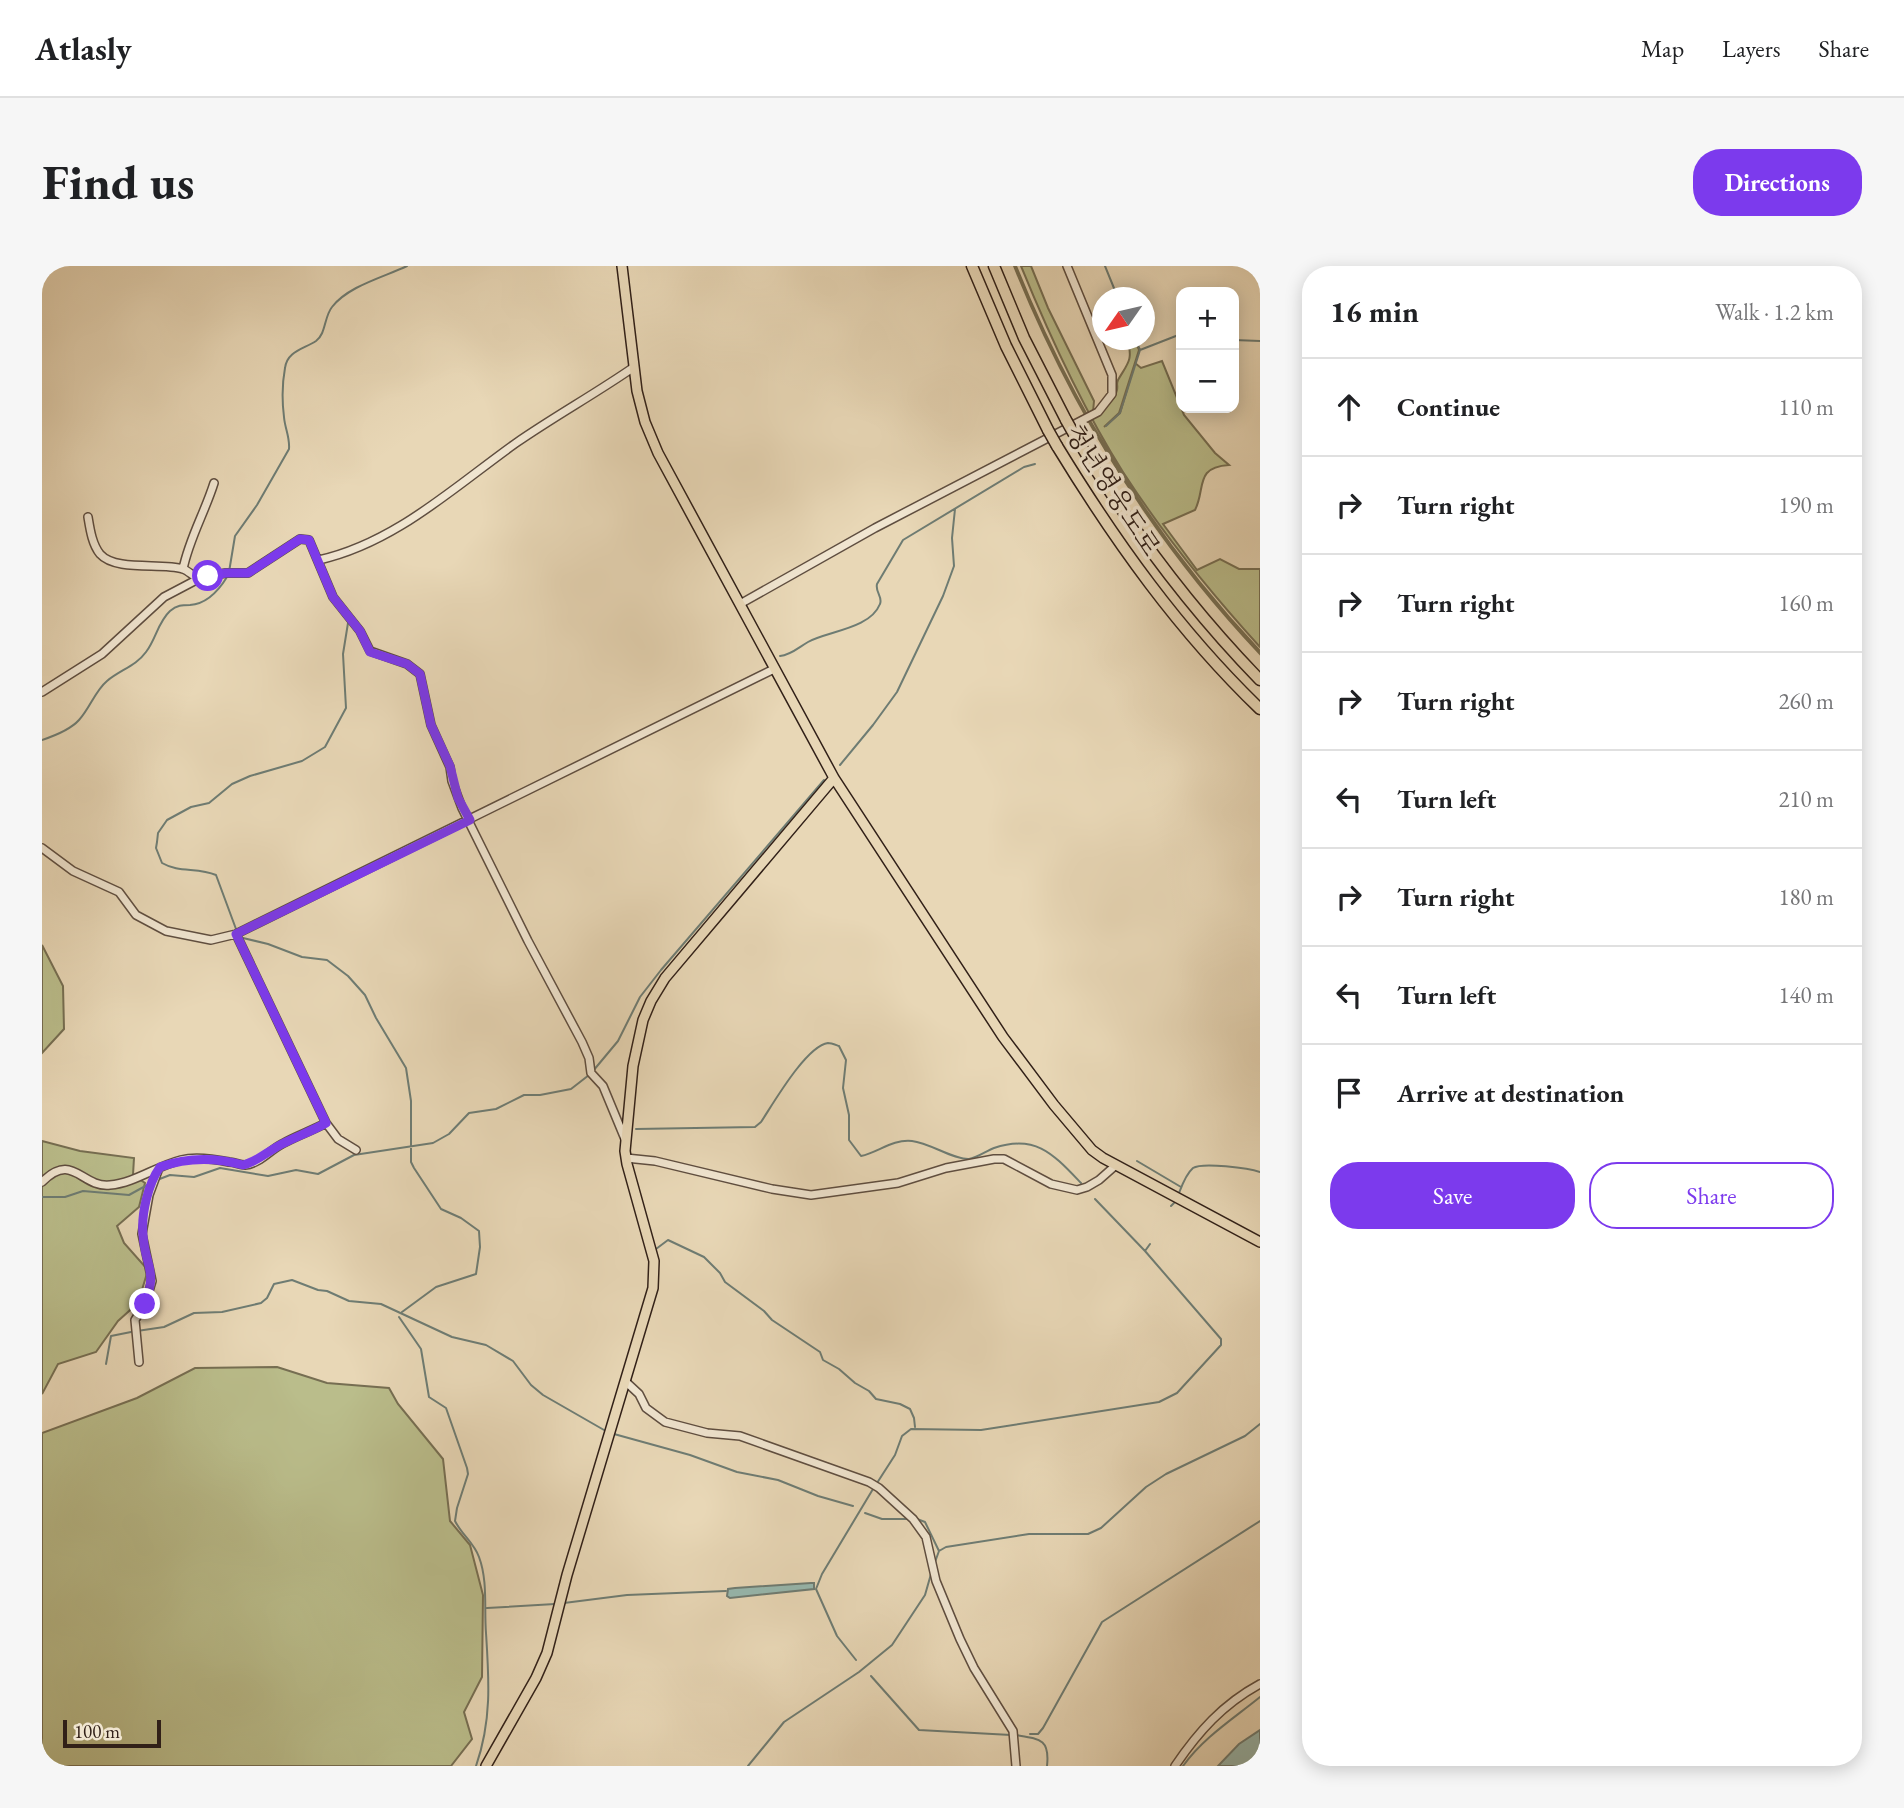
<!DOCTYPE html>
<meta charset="utf-8">
<style>
body{margin:0;font-family:"EB Garamond","Noto Serif KR",serif;background:#f6f6f6;color:#202124}
.controls{position:absolute;right:21px;top:21px;display:grid;overflow:hidden;border-radius:14px;box-shadow:0 4px 18px #0003}
.controls button{width:63px;height:63px;display:grid;place-items:center;padding:0;border:0;border-bottom:2px solid #e0e0e0;background:#fff;color:#202124;font:35px sans-serif}
.compass{position:absolute;left:1050px;top:21px;width:63px;height:63px;border-radius:50%;background:#fff;box-shadow:0 4px 18px #0003;rotate:236deg}
.scale{position:absolute;left:21px;bottom:18px;width:98px;box-sizing:border-box;padding-left:7px;border:4px solid #312018;border-top:0;font-size:19px;line-height:24px;white-space:nowrap;color:#312018;-webkit-text-stroke:5px #f0e5d0;paint-order:stroke}
.stop{position:absolute;width:21px;height:21px;margin:-16px;border:5px solid #7c3aed;border-radius:50%;background:#fff}
.stop.end{background:#7c3aed;border-color:#fff;box-shadow:0 2px 7px #0008}
.list{margin:0;padding:0;list-style:none}
h2{display:flex;justify-content:space-between;align-items:center;height:91px;margin:0;padding:0 28px;font-size:30px}
h2 small{font-size:23px;font-weight:400;color:#757577}
.list li{display:grid;grid-template-columns:46px 1fr auto;gap:21px;align-items:center;box-sizing:border-box;height:98px;padding:0 28px;border-top:2px solid #e0e0e0}
.list b{display:block;font-size:26px;white-space:nowrap}
.list em{font-size:23px;font-style:normal;color:#757577}
.actions{display:flex;gap:14px;padding:21px 28px}
.actions a{flex:1;padding:16px 0;border:2px solid #7c3aed;border-radius:28px;text-align:center;font-size:24px;color:#7c3aed}
.actions .main{background:#7c3aed;color:#fff}
.icon{flex:none;width:38px;height:38px;fill:none;stroke:currentColor;stroke-width:2;stroke-linecap:round;stroke-linejoin:round}
.map{position:relative;flex:none;width:1218px;height:1500px;overflow:hidden;border-radius:28px}
header{display:flex;align-items:center;gap:42px;box-sizing:border-box;height:98px;padding:0 35px;background:#fff;border-bottom:2px solid #e0e0e0}
header strong{font-size:33px}
nav{display:flex;gap:38px;margin-inline-start:auto;font-size:24px}
.intro{display:flex;align-items:center;justify-content:space-between;box-sizing:border-box;height:168px;padding:0 42px}
h1{margin:0;font-size:49px}
.button{padding:18px 32px;border-radius:28px;background:#7c3aed;color:#fff;font-size:24px;font-weight:700}
main{display:flex;gap:42px;padding:0 42px}
aside{flex:1;background:#fff;border-radius:28px;box-shadow:0 4px 18px #0003}
.map>svg:first-child{display:block}
.green{fill:#babd8b;stroke:#766e52;stroke-width:2}
.water{fill:#97b9b0;stroke:#6e7c73;stroke-width:2}
.lines{fill:none;stroke-linecap:round;stroke-linejoin:round}
.stream{stroke:#6e7c73;stroke-width:2}
.minor-casing{stroke:#5f4e40;stroke-width:10}
.major-casing{stroke:#312018;stroke-width:12}
.highway-casing{stroke:#312018;stroke-width:13}
.minor{stroke:#f0e5d0;stroke-width:7}
.major{stroke:#e8d7b6;stroke-width:9}
.highway{stroke:#e8d7b6;stroke-width:10}
.highway-bridge-casing{stroke:#312018;stroke-width:13;stroke-linecap:butt}
.highway-bridge{stroke:#e8d7b6;stroke-width:10}
.route{stroke:#7c3aed;stroke-width:9}
.labels{text-anchor:middle;dominant-baseline:central;stroke-width:7;stroke-linejoin:round;paint-order:stroke}
.street-label{font-size:26px;fill:#312018;stroke:#f0e5d0}
</style>
<header>
<strong>Atlasly</strong>
<nav><a>Map</a><a>Layers</a><a>Share</a></nav>
</header>
<div class="intro"><h1>Find us</h1><a class="button">Directions</a></div>
<main>
<div class="map">
<svg width="1218" height="1500" viewBox="0 0 1218 1500">
<rect width="100%" height="100%" fill="#e8d7b6"/>
<filter id="stains"><feTurbulence type="fractalNoise" baseFrequency=".00286" numOctaves="4"/><feColorMatrix values="0 0 0 0 .2 0 0 0 0 .09 0 0 0 0 .02 0 0 0 .5 -.17"/></filter>
<radialGradient id="worn" r=".72"><stop offset=".6" stop-color="#630" stop-opacity="0"/><stop offset="1" stop-color="#630" stop-opacity=".3"/></radialGradient>
<path class="green" d="M972,0H974C1031,142 1112,273 1218,385V388C1111,275 1030,144 972,0Z
M979,0H989L1006,42L1052,135L1051,146C1061,141 1072,137 1075,124C1076,119 1074,118 1076,114C1085,98 1092,94 1085,74H1093L1097,84L1077,147L1062,161L1078,147L1093,97L1099,102L1120,95L1142,149L1173,187L1187,199C1152,201 1164,223 1153,244L1121,258L1155,304L1178,293L1197,303H1218V381C1167,325 1123,271 1081,206C1040,141 1008,71 979,0Z
M0,679L21,720L22,763L0,787Z
M0,875L38,885L92,892L91,909L103,917L97,941L75,960L82,977L106,1004L96,1037L76,1055L54,1086L16,1098L0,1128Z
M235,1101L285,1117L347,1122L356,1138L401,1193L408,1255L428,1279L441,1329L440,1411L422,1446L430,1473L409,1500H0V1167L95,1132L153,1102Z"/>
<path class="water" d="M769,1317H772V1323L688,1332L685,1330L686,1323L693,1322Z
M1218,1464V1500H1176L1197,1478Z"/>
<g class="lines">
<path class="stream" d="M1063,0L1076,32
M1094,74L1098,84L1139,68
M1192,74L1218,75
M1064,160L1078,147L1098,84
M187,306L193,270L215,239L247,183C248,171 243,163 242,151C240,135 240,118 243,102C245,85 262,83 274,75C284,68 282,51 290,41C306,20 342,11 365,0
M738,390C749,389 757,381 766,376C786,365 828,363 838,338C841,331 833,326 835,318L861,274L982,201L993,198
M0,474C12,470 28,464 37,454C48,442 53,425 65,415C78,404 94,400 104,386C114,373 116,356 128,345C135,339 140,339 148,339C164,338 177,324 185,311
M798,499L831,459L855,426L901,330L912,300L910,272L913,243
M194,663L174,609C156,601 137,607 120,597L114,582L115,576L116,567L125,554L149,541L167,537L190,518L208,510L260,495L283,481L304,442L301,388L306,357
M201,672L226,678L260,691L285,694L306,710L323,729L334,752L364,802L369,835V896L372,902L399,943L419,952L437,965L438,981L434,1008L394,1021L360,1046
M551,805L576,775L598,731L619,704L782,514
M594,863L713,861L719,856C731,838 764,780 786,777C789,777 794,779 797,780L804,794L801,822L807,849V874L819,890C837,886 850,873 870,875C888,877 912,894 927,893C935,892 944,885 952,882C994,868 1011,888 1039,917
M1095,895L1139,921
M115,914L128,909L152,911L178,902L226,910L254,904L276,908L312,889L391,877L407,868L427,847L454,843L482,829H498L529,823L547,809
M1137,927C1140,919 1144,908 1151,902C1160,896 1207,902 1218,906
M0,931H23L41,925L87,929L107,918
M1053,933L1103,985
M1129,940L1132,937
M614,983L626,974L662,991L678,1007L683,1016L722,1045L730,1054L778,1086L781,1094L797,1103L813,1117L827,1125L834,1133L858,1138L868,1143L872,1152L873,1161
M357,1051L379,1083L387,1131L404,1142L425,1202L426,1208L415,1242L413,1255C420,1269 432,1277 437,1291C446,1315 442,1343 444,1367C447,1413 450,1454 434,1500
M95,1065L122,1061L152,1047L180,1046L219,1037L225,1032L232,1018L250,1014L276,1024L285,1025L307,1035L339,1038L410,1071L444,1079L471,1095L489,1119L501,1129L562,1164
M64,1098L69,1070L89,1066
M572,1168L648,1189L695,1206L736,1214L776,1230L811,1240
M835,1217L853,1189L860,1170L869,1163L939,1164L1117,1136L1135,1127L1179,1079V1073L1103,985L1108,978
M823,1247L840,1253H866
M875,1253L883,1256L897,1285
M893,1296L897,1285L904,1281L987,1268H1046L1059,1262L1104,1221L1124,1208L1203,1170L1218,1158
M522,1337L585,1329L684,1325
M445,1342L513,1338
M814,1394L795,1370L774,1323L780,1308L831,1223
M829,1410L877,1464L969,1469
M988,1468H996L1001,1462L1060,1356L1218,1255
M974,1469C998,1473 1008,1473 1005,1500
M706,1500L742,1456L817,1406L850,1379L883,1329L889,1308
M1141,1500C1162,1471 1191,1453 1218,1431"/>
<g class="minor-casing">
<path id="minor" d="M46,251C48,263 50,278 58,288C74,306 120,296 141,303C145,304 150,309 155,312
M277,294C353,277 412,221 474,177C513,150 553,128 592,101
M141,303C147,273 163,246 172,217
M698,338L833,262L1056,146L1070,128V109L1025,0
M0,426L60,388L122,331L160,311L184,307H206L258,273L267,274L291,331L318,365L328,385L365,398L378,408L389,459L408,501L410,515L420,542L486,675L540,776L547,792L549,807L561,820L583,873
M0,582L31,605L77,626L94,649L124,665L169,674L194,668L732,403
M194,668L284,857L296,873L314,884
M584,892L613,895L730,923L769,929L856,917L904,902L952,893H962L1009,918L1035,924L1045,921L1057,914L1074,899
M0,916C31,885 39,922 68,919C92,917 115,900 139,894C154,890 172,893 187,896C192,896 198,899 203,899C217,898 228,884 240,878C254,870 269,865 284,857
M97,1096L93,1054L103,1038L110,1015L100,968L107,929L117,902
M583,1115L597,1128L604,1142L623,1156L665,1167L698,1170L827,1216L837,1222L871,1253L884,1271L894,1315L918,1373L932,1402L971,1465L974,1500
M1133,1500C1156,1466 1181,1438 1218,1418"/>
</g>
<g class="major-casing">
<path id="major" d="M580,0L595,125L603,156L616,187L792,512L961,771L1012,839L1050,884L1061,892L1218,976
M444,1500L494,1412L505,1387L525,1309L611,1022L612,995L585,898L583,885L591,800L601,754L609,735L623,712L792,512"/>
</g>
<g class="highway-casing">
<path id="highway" d="M930,0L964,80L1006,164
M952,0L982,72L1024,154
M1033,170C1086,259 1146,340 1218,414
M1015,180C1073,275 1137,365 1218,443"/>
</g>
<use href="#minor" class="minor"/>
<use href="#major" class="major"/>
<use href="#highway" class="highway"/>
<g class="highway-bridge-casing">
<path id="highway-bridge" d="M1024,154L1033,170
M1006,164L1015,180"/>
</g>
<use href="#highway-bridge" class="highway-bridge"/>
</g>
<g class="lines">
<path class="route" d="M103,1038C116,1003 103,1001 101,969C99,948 106,918 118,901C146,891 172,891 201,899C217,895 227,884 242,877C256,870 270,865 284,857L194,668L428,554L416,532L408,500L389,459L378,408L365,398L328,386L318,365L291,331L267,274L258,273L206,307H184L166,310"/>
</g>
<g class="labels">
<g class="street-label">
<text transform="translate(1071 224) rotate(57)">청년영웅도로</text>
</g>
</g>
<rect width="100%" height="100%" filter="url(#stains)"/>
<rect width="100%" height="100%" fill="url(#worn)"/>
</svg>
<div class="controls">
<button>+</button>
<button>−</button>
</div>
<svg class="compass" viewBox="-18 -18 36 36"><path d="M0-13l5 13h-10z" fill="#e53935"/><path d="M0 13l5-13h-10z" fill="#757577"/></svg>
<div class="scale">100 m</div>
<div class="stop" style="left:166px;top:310px"></div>
<div class="stop end" style="left:103px;top:1038px"></div>
</div>
<aside>
<h2>16 min<small>Walk · 1.2 km</small></h2>
<ul class="list">
<li><svg class="icon" aria-label="ahead" viewBox="0 0 24 24"><path d="M12 20V5M6 11l6-6 6 6"/></svg><div><b>Continue</b></div><em>110 m</em></li>
<li><svg class="icon" aria-label="right" viewBox="0 0 24 24"><path d="M7 20v-9h11M14 6l5 5-5 5"/></svg><div><b>Turn right</b></div><em>190 m</em></li>
<li><svg class="icon" aria-label="right" viewBox="0 0 24 24"><path d="M7 20v-9h11M14 6l5 5-5 5"/></svg><div><b>Turn right</b></div><em>160 m</em></li>
<li><svg class="icon" aria-label="right" viewBox="0 0 24 24"><path d="M7 20v-9h11M14 6l5 5-5 5"/></svg><div><b>Turn right</b></div><em>260 m</em></li>
<li><svg class="icon" aria-label="left" viewBox="0 0 24 24"><path d="M17 20v-9H6M10 6l-5 5 5 5"/></svg><div><b>Turn left</b></div><em>210 m</em></li>
<li><svg class="icon" aria-label="right" viewBox="0 0 24 24"><path d="M7 20v-9h11M14 6l5 5-5 5"/></svg><div><b>Turn right</b></div><em>180 m</em></li>
<li><svg class="icon" aria-label="left" viewBox="0 0 24 24"><path d="M17 20v-9H6M10 6l-5 5 5 5"/></svg><div><b>Turn left</b></div><em>140 m</em></li>
<li><svg class="icon" aria-label="arrive" viewBox="0 0 24 24"><path d="M6 21V4h12l-3 4 3 4H6"/></svg><div><b>Arrive at destination</b></div></li>
</ul>
<div class="actions"><a class="main">Save</a><a>Share</a></div>
</aside>
</main>
